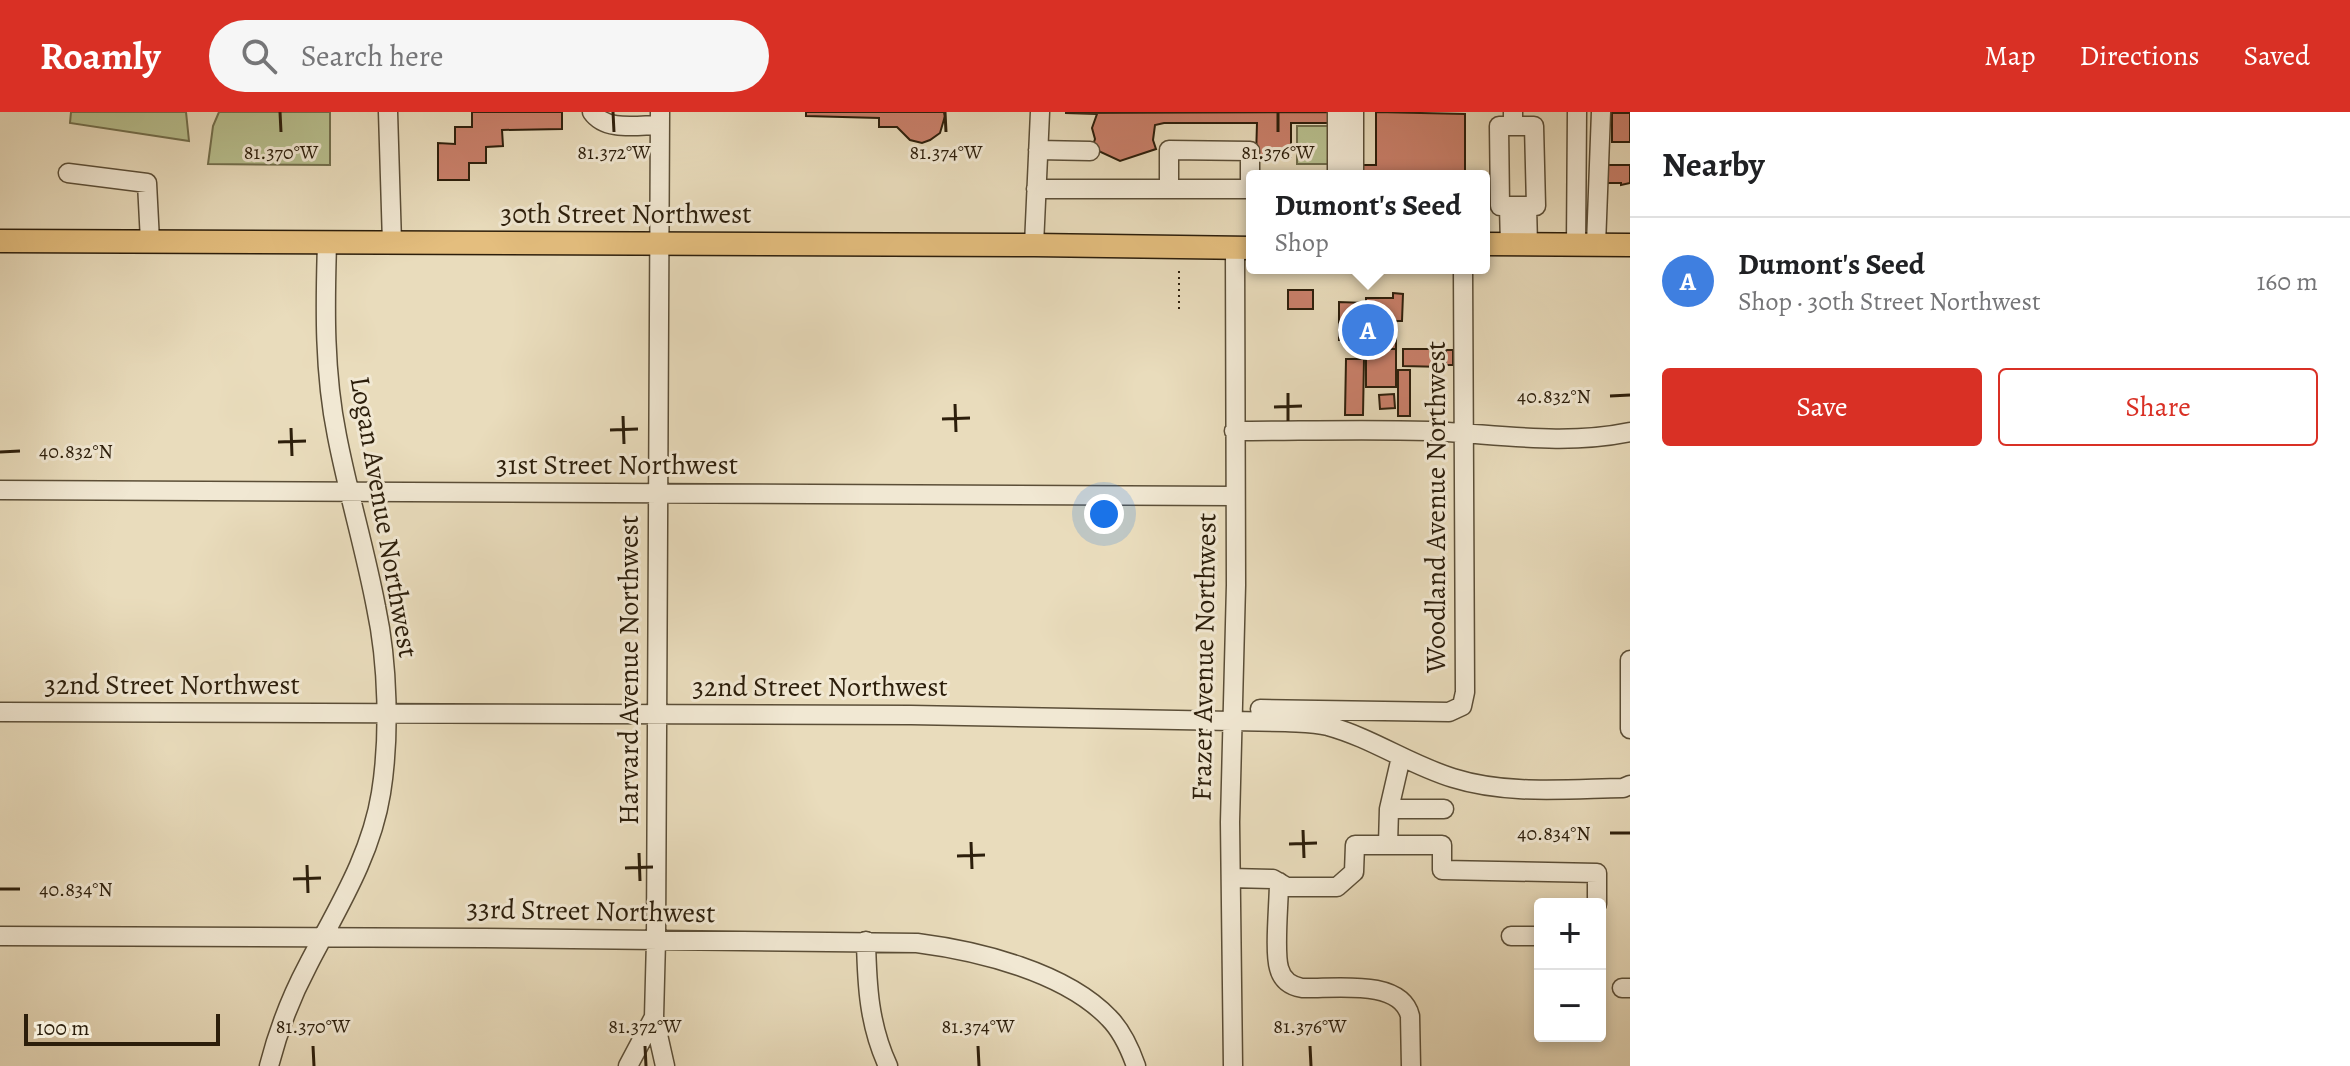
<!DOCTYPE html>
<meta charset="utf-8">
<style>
body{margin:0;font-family:Alegreya,serif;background:#f6f6f6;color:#202124}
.controls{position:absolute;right:24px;bottom:24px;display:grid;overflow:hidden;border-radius:8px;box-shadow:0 4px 12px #0003}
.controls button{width:72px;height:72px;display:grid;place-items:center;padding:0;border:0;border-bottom:2px solid #e0e0e0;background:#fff;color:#202124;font:40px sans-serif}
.scale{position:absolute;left:24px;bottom:20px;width:196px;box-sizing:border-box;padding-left:8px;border:4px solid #2c1e0b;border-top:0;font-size:22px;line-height:28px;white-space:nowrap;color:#2c1e0b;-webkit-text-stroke:6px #f1e8d3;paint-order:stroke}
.you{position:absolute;left:1104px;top:402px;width:28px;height:28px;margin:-20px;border:6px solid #fff;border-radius:50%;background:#1a73e8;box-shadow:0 0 0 12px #1a73e833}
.badge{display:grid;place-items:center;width:52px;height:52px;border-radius:50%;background:#d93025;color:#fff;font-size:26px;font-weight:700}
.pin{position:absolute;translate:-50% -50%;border:4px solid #fff;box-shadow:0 2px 8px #0006}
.popup{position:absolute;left:1246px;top:58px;width:244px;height:104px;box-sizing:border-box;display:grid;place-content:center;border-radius:8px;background:#fff;filter:drop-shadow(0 2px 6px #0005);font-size:26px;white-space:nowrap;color:#757577}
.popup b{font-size:30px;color:#202124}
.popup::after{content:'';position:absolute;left:50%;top:100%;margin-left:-16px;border:16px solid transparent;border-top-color:#fff}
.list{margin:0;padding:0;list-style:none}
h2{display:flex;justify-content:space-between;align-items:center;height:104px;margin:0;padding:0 32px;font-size:34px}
h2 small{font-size:26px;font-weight:400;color:#757577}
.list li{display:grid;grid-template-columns:52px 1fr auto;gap:24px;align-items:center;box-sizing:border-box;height:128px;padding:0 32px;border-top:2px solid #e0e0e0}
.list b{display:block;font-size:30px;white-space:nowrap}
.list p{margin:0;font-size:26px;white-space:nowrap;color:#757577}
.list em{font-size:26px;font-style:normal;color:#757577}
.actions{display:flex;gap:16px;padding:24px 32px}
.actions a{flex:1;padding:18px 0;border:2px solid #d93025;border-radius:8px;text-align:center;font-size:28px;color:#d93025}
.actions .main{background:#d93025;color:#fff}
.icon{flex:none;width:44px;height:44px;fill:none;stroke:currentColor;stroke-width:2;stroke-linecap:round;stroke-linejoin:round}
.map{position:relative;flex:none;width:1630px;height:954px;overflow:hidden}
header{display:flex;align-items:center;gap:48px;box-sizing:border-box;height:112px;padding:0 40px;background:#d93025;color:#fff}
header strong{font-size:38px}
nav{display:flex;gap:44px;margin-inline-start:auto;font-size:28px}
.search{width:560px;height:72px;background:#f6f6f6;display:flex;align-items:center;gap:20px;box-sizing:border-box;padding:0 28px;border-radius:44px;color:#757577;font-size:30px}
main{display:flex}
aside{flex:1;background:#fff}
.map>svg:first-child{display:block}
.green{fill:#b8c08f;stroke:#726f4d;stroke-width:2}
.building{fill:#ca806b;stroke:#2c1e0b;stroke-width:2}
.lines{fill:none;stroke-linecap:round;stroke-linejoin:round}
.minor-casing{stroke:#5b4e37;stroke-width:21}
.major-casing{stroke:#2c1e0b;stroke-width:25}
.path{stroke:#2c1e0b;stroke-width:2;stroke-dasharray:2 4;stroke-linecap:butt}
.minor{stroke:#f1e8d3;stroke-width:18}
.major{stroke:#e4be7e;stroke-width:22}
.ticks{fill:none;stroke:#2c1e0b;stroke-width:3}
.labels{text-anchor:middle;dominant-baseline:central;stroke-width:6;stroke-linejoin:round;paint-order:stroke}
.street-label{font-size:28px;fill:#2c1e0b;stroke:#f1e8d3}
.ticks-label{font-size:20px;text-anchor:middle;fill:#2c1e0b;stroke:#f1e8d3;stroke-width:6;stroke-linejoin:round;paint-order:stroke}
</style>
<header>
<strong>Roamly</strong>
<div class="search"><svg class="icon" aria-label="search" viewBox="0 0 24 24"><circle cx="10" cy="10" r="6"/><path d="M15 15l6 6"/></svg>Search here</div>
<nav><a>Map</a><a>Directions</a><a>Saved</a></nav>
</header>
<main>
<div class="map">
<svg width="1630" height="954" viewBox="0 0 1630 954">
<rect width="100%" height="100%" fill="#e9dcbc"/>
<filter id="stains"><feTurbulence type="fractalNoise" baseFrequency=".0025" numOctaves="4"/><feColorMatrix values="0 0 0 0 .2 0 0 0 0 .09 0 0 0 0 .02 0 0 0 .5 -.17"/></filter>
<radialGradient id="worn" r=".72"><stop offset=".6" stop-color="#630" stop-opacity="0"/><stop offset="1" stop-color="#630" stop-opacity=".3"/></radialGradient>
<path class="green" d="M71,0H186L189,29L70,11Z
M219,0H330V53L208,52L213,14Z
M1297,14H1331V52H1297Z"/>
<path class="building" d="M472,0H562V17L502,18L503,34L486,35V51H469V68H438V31L455,32V15H472Z
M806,0H944L945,4L940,21L930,28L922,31L910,28L897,15H879V6L806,4Z
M1331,0V11H1291V45H1256L1257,11H1164L1155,13L1153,28L1156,37L1120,49L1092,36L1095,27L1092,16L1097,2L1065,1Z
M1376,0L1465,2V64H1359V53H1376Z
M1612,1H1630V30H1612Z
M1605,53H1630V71L1621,73V71H1605Z
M1288,178H1313V197H1288Z
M1393,181L1403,182L1402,209H1396V237H1367V228H1339V190L1366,191V186H1393Z
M1366,237H1396V275H1366Z
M1403,237H1445V255L1403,254Z
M1446,238H1453V253H1446Z
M1346,247H1364L1363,303H1345Z
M1398,258H1410V304H1398Z
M1394,282L1395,296L1380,297L1379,283Z"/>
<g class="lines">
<g class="minor-casing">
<path id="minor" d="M388,0L392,131
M592,0C606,20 638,13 660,13
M660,0L656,828L654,905L665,954
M1337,0V64
M1513,0V14H1499L1500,94H1536L1534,14H1513
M1038,38L1090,39
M68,61L147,71L150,129
M1354,64V0
M1036,77H1252
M1169,77V38L1250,39V77
M1509,94L1510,133
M1527,94L1528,133
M1034,133L1040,0
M1576,133L1577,0
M1596,133L1601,0
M1234,319C1299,319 1364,317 1429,319C1497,322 1563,334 1630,320
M0,378L1234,384
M1630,548V617
M1260,597L1449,600L1462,594L1465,580L1463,156
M0,600L911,603L1286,610C1300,611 1314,611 1328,614C1372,626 1410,653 1453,666C1507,683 1567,677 1623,676L1630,673
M1389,697H1444
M1388,733L1389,697L1401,645
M1231,766L1273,767L1287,775H1337L1354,760L1355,733H1442V758L1597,761V792
M1279,770C1279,791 1274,839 1279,856C1282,868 1291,874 1302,876C1333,877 1401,866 1410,904L1411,954
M0,824L484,826L917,831C979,839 1065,860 1109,906C1122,919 1130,937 1136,954
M1511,824H1540
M866,829C867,874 869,913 888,954
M1622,876H1630
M269,954C278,919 291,885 308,853C337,797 371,744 381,681C390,625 388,551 376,495C365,437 348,381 337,324C324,260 325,196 327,131
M628,954L654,905
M1233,954L1230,710L1236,473L1235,136"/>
</g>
<g class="major-casing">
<path id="major" d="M0,129L1034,133L1252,136
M1484,132L1630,133"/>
</g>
<path class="path" d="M1179,197V158"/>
<use href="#minor" class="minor"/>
<use href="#major" class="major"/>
</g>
<path class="ticks" d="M280,0L281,20M613,0L614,20M945,0L946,20M1278,0V20M1288,281V309M1610,284L1630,283M955,292L956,320M1274,295L1302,294M623,304L624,332M942,307L970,306M291,316L292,344M610,318L638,317M278,330L306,329M0,340L20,339M1303,718L1304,746M1610,721H1630M971,730L972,757M1289,732L1317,731M639,741L640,769M957,744L985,743M307,753L308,781M625,756L653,755M293,767L321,766M0,777H20M313,934L314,954M645,934L646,954M978,934L979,954M1310,934L1311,954"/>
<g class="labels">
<g class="street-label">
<text x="626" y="102">30th Street Northwest</text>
<text x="617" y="353">31st Street Northwest</text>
<text transform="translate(1436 395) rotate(-90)">Woodland Avenue Northwest</text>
<text transform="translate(384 405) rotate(80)">Logan Avenue Northwest</text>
<text transform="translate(1204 545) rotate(-89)">Frazer Avenue Northwest</text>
<text transform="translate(629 558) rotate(-90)">Harvard Avenue Northwest</text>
<text x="172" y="573">32nd Street Northwest</text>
<text x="820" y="575">32nd Street Northwest</text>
<text transform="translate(591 799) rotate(1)">33rd Street Northwest</text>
</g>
</g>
<g class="ticks-label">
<text x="281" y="47">81.370°W</text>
<text x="614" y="47">81.372°W</text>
<text x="946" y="47">81.374°W</text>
<text x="1278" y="47">81.376°W</text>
<text x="1554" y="291">40.832°N</text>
<text x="76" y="346">40.832°N</text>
<text x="1554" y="728">40.834°N</text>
<text x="76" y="784">40.834°N</text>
<text x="313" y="921">81.370°W</text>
<text x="645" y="921">81.372°W</text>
<text x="978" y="921">81.374°W</text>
<text x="1310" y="921">81.376°W</text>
</g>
<rect width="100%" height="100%" filter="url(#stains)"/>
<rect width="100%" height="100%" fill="url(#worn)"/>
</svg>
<div class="controls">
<button>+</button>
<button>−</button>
</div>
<div class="scale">100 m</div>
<div class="you"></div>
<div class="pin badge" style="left:1368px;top:218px;background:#3f7fe0">A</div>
<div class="popup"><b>Dumont's Seed</b>Shop</div>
</div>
<aside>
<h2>Nearby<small></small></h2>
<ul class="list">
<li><span class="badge" style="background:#3f7fe0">A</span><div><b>Dumont's Seed</b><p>Shop · 30th Street Northwest</p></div><em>160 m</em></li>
</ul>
<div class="actions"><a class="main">Save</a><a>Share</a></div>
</aside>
</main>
